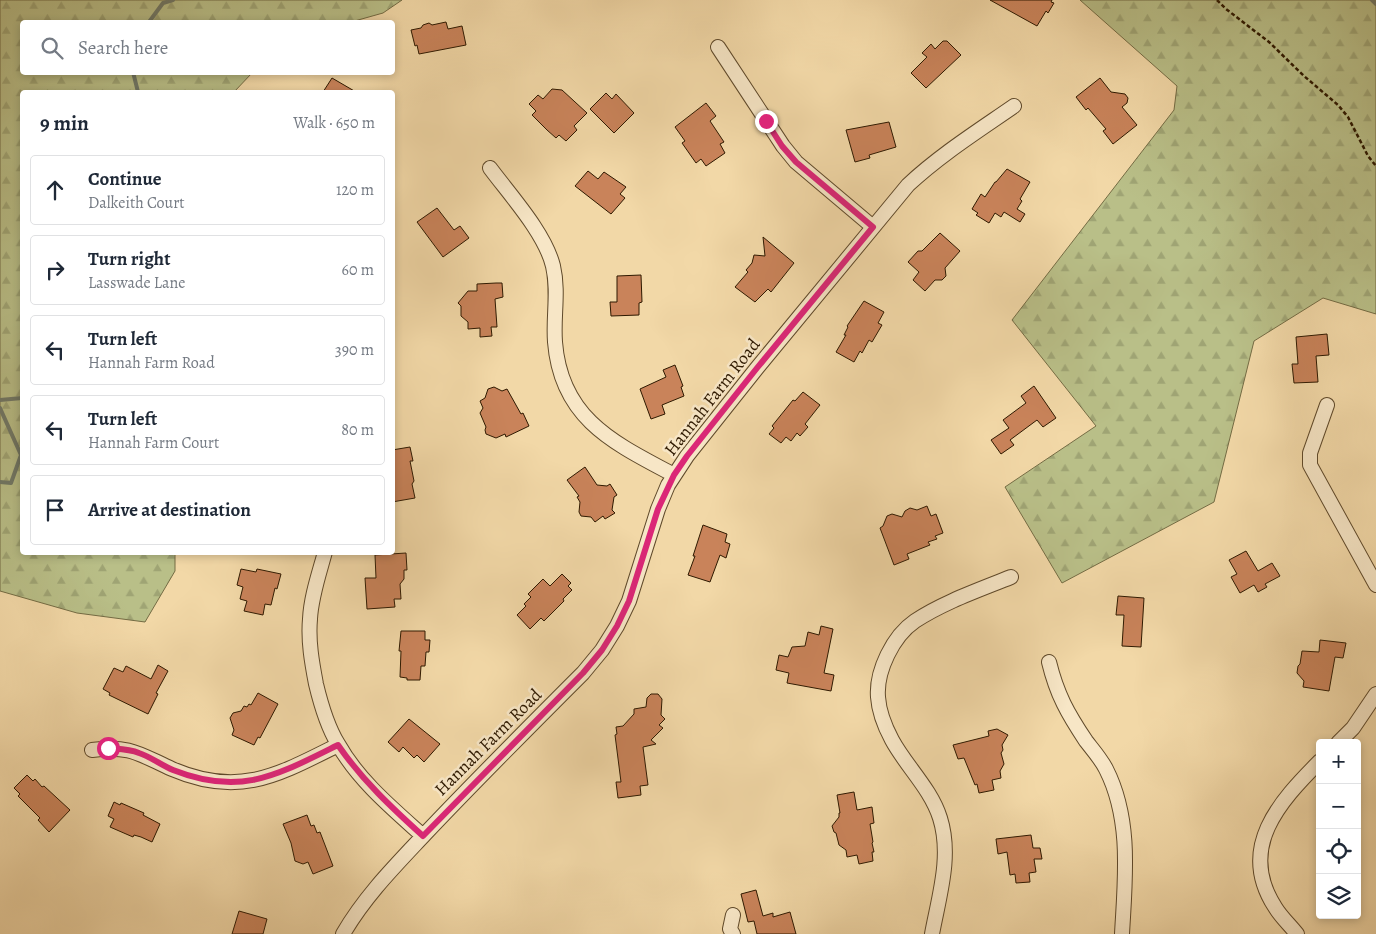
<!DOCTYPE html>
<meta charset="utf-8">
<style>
body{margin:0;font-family:Alegreya,serif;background:#f6f6f7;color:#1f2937}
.controls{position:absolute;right:15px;bottom:15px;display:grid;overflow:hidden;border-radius:5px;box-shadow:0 2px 8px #0003}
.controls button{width:45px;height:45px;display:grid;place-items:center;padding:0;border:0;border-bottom:1px solid #e0e1e3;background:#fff;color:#1f2937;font:25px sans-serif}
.stop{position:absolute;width:15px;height:15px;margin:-11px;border:4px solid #db2777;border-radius:50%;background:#fff}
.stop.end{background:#db2777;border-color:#fff;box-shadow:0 1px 5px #0008}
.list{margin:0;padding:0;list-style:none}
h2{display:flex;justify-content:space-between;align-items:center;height:65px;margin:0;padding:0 20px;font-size:21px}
h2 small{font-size:16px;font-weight:400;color:#747a83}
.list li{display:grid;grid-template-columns:32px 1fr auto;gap:15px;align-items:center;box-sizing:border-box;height:70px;margin:0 10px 10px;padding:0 10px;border:1px solid #e0e1e3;border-radius:5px}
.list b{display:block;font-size:19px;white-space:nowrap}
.list p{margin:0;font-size:16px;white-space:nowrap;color:#747a83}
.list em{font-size:16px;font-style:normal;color:#747a83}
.icon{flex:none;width:28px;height:28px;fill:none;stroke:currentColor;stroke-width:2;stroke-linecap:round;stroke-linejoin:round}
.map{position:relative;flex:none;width:1376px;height:934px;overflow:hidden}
.search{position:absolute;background:#fff;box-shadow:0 2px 8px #0003;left:20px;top:20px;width:375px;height:55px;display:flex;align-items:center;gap:12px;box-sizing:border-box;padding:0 18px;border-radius:5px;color:#747a83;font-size:19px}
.panel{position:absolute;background:#fff;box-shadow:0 2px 8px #0003;left:20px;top:90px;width:375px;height:465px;border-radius:5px}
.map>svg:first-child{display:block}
.forest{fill:url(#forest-firs);stroke:#746c44}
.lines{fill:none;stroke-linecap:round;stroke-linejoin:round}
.stream{stroke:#707968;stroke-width:4}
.building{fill:#c9835a;stroke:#2e1900}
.minor-casing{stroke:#5f492a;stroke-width:16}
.path{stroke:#2e1900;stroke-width:2.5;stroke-dasharray:4 2.5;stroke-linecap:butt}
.minor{stroke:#f7e6c6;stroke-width:14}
.route{stroke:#db2777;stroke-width:6}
.labels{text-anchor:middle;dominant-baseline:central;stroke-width:5;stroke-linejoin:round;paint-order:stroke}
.street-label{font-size:18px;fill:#2e1900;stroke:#f7e6c6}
</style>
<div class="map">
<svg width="1376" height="934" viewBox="0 0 1376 934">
<defs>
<pattern id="forest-firs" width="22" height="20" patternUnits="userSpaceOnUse" patternTransform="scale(1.25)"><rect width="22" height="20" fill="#b9bf88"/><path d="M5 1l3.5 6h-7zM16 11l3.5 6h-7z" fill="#9fa474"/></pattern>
</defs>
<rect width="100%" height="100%" fill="#f2d8a7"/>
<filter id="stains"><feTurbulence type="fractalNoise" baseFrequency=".004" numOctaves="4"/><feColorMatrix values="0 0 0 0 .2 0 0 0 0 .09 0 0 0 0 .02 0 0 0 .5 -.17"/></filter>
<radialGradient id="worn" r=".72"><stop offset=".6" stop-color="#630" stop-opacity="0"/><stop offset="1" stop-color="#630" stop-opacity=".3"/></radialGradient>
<path class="forest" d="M0,0H402L383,13L351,22H22V72L252,73L234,92H22V552L175,553V571L145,622L77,613L0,591Z
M1080,0H1376V314L1323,298L1254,341L1214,502L1062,583L1005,487L1096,426L1012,320L1174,110L1177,86Z"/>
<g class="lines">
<path class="stream" d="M1372,0L1376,4
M149,22L163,3L173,0
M133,72L138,92
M0,400L22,398
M0,408L21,455L11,483L0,482"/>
</g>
<path class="building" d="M990,0H1052L1051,2L1054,3L1048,13L1046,11L1037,26Z
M446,22L448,29L462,26L466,45L419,54L417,45L415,46L411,30L421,28L423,25L429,23L432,25Z
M943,41H947L961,55L926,88L911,73L927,57L922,53L931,44L935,49Z
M332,78L356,92H323Z
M1100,78L1111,92L1125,94L1128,98L1127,103L1122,107L1137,125L1113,144L1103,131L1106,129L1088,108L1086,110L1076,97Z
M552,89L562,90L587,113L574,126L577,130L566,141L559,135L556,138L547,130L532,115L536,111L529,104L538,95L543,99Z
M606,93L612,99L616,94L634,113L614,133L590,109Z
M706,103L716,116L710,121L724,142L720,144L725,153L706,166L701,159L696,163L682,143L685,141L675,127Z
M889,122L896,147L869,155L870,158L855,162L846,130Z
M1007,169L1030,182L1020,199L1022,201L1017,209L1025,214L1020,222L1004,212L1001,217L995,213L989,223L976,215L978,213L972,209L981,194L985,197L995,182H996Z
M588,171L598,179L604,172L626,187L620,194L625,198L611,214L575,186Z
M437,208L454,230L460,226L469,238L443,257L417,222Z
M940,233L960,251L945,268L946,276L942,280H935L925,291L913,280L919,272L908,262L918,251H922Z
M763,237L794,263L771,292L768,289L755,302L735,287L748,272L746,270L752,263L754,255L765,256Z
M641,275L642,302L639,303V315L611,316L610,302H617V276Z
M496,283H502L503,297L495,299L497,327H491L492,336L480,337V328L468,329V322L461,316V306L458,303L468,291H477V284Z
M864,301L884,312L878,323L882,325L872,342L869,340L862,353L860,351L854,362L836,352L846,335H844L848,327L847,326Z
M1327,334L1329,355L1316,356L1318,382L1294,383L1292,364H1298L1296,337Z
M675,365L683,386L681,387L684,396L662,405L665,414L651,419L640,389L666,377L663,370Z
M1034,386L1056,418L1043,427L1037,420L1010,440L1014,445L1001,454L991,440L1009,428L1003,420L1026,403L1021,396Z
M494,387L502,391L507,389L521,414L523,413L529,426L506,437L505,434L496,438L486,434L485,430L486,427L480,413L483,408L480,401L485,398L488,389Z
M803,392L820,405L805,424L808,427L800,436L797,433L791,441L786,437L781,443L769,434L774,428L772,426L793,400L795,401Z
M410,447L413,461H410L414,481L412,484L415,498L392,502V450Z
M585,467L597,485L607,486L610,484L617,495L614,497L612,510L615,513L605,519L603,516L595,522L591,517L581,516L579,512L580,502L577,497L579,496L567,480Z
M927,506L931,516L936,514L943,533L935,536L937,539L928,542L930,545L907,554L909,559L894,565L880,528L883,526L887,516L892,514L902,517L905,511L910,508L917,510Z
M703,525L727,534L725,542L730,544L726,558L720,555L710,582L688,575L695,556H693Z
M1246,551L1258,571L1272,563L1280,576L1265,584L1267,587L1258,592L1254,585L1240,593L1231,577L1237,574L1229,560Z
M406,553L407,570H404V579L400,584L401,599H394L395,607L367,609L365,578H376L375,555Z
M241,569L256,572L257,569L281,574L277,589L275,588L271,605L265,604L263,615L244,611L247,601L240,599L243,587L237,585Z
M562,574L571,583L568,586L572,590L563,599L564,601L544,621L541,618L530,629L517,615L526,606L524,604L531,597L528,594L543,579L550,586Z
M1118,596L1144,598L1141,647L1122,646L1124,615H1116Z
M821,626L833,629L824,673L834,675L831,691L787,683L789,673L776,670L779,655L788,657L792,647L805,646L808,632L819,635Z
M401,631H425V640H430L429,652H426L425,666H421L420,680H407V678L400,677L401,651H399Z
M1320,640L1346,643L1343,658L1335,657L1329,691L1303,687L1304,681L1297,673L1298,666L1300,664L1302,651L1319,652Z
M158,665L168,671L156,693L158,694L148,714L109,695L110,693L103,689L114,668L123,672L126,666L151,679Z
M258,693L278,704L260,738L258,737L254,745L232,735L234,730L230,718L233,713L241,711L244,706L247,707L249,704L251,705Z
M651,694H658L662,699L661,715L665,719L659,725L663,728L651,740L656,744L643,747L648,785L640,786L641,795L618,798L616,782H621L615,735L617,734L616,727L623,726L634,714V709L646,707L647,698Z
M409,719L440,744L424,762L417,755L414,758L403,747L399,752L388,742Z
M997,729L1008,735L1002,745L1003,750L1001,753L1004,764L1000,771L1001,778L992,780L994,790L979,793L977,784L975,785L964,758L958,759L953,745L989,736L988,731Z
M27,775L33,781L35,779L42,787L44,786L70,810L49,832L38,820L40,818L18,796L20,794L14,788Z
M854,792L857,810L872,807L874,823L870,824L873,842L872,843L874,852H872L873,861L859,864L857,855L847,857L846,850L839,845L836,833L834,832L832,826L839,817V813H840L837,795Z
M114,802L120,805L121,803L144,813L143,815L160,824L152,842L141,837L134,835L133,837L110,827L114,819L108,816Z
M307,815L311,826L314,825L317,833L320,832L333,866L313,874L308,862L303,864L295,861L291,843L283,824Z
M1031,835L1033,848H1040L1042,859H1034L1036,872L1029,873L1030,882L1016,883L1015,874L1010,875L1007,852L998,854L996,839Z
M756,890L763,916L773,913V917L790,912L796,934H757L754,921L748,922L741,894Z
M239,911L267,919L263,934H232Z"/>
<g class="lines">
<g class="minor-casing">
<path id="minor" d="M718,47L783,146L796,162L873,227
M490,168C510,195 545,233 553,266C559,292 553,316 555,342C561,419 614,443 674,475
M1327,405L1310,453V465L1376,585
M325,552C319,574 311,597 310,619C308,641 312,663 316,684C321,705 327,726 338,744C358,780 393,809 423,836
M1049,662C1057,695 1068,714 1086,741C1093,750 1101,759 1106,769C1132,820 1125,879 1122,934
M1338,743L1353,728L1376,694
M92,750C130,745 139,754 172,769C239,798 278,775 338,745
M343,934C365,896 395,866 425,834C477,779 530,726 583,673L602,650L617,626L629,601L658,509L668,485L687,456L757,368L908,185C940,155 978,131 1014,106
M733,934L730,929L733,915
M932,934C939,896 952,856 940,818C931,789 906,766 892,740C885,727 879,712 878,697C876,671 893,636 915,621C944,602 979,590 1011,577
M1297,934C1290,925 1281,917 1275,907C1237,848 1279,802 1320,761"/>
</g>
<path class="path" d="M1217,0L1226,9L1269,42L1304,76L1338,105L1348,117L1368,156L1376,166"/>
<use href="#minor" class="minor"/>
</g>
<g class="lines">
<path class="route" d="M108,748C118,749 129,749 139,753C151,757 161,765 173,770C241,797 277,775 338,745C362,780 392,808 423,836L583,673L602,650L617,626L629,601L658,509L674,475L687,456L757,368L873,227L796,162L782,146L766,121"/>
</g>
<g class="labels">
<g class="street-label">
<text transform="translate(712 397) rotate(-52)">Hannah Farm Road</text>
<text transform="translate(488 742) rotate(-45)">Hannah Farm Road</text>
</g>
</g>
<rect width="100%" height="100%" filter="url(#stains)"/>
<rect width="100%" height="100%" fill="url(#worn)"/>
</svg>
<div class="controls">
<button>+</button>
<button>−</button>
<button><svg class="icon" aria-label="locate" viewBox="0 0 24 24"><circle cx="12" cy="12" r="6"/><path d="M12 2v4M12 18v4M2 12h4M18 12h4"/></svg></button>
<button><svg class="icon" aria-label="layers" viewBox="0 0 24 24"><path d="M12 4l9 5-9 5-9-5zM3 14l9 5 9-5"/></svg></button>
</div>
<div class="stop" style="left:108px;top:748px"></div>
<div class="stop end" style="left:766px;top:121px"></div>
<div class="search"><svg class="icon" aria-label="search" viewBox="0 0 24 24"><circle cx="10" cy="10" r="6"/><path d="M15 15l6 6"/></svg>Search here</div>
<section class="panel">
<h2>9 min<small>Walk · 650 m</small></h2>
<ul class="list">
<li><svg class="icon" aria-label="ahead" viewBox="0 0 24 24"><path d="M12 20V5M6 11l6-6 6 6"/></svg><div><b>Continue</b><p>Dalkeith Court</p></div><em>120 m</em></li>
<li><svg class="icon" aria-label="right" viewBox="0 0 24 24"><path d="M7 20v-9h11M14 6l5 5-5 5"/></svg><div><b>Turn right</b><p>Lasswade Lane</p></div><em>60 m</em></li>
<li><svg class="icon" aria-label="left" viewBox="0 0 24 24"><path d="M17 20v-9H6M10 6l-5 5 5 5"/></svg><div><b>Turn left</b><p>Hannah Farm Road</p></div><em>390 m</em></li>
<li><svg class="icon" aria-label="left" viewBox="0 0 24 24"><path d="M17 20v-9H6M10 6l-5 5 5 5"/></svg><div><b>Turn left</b><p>Hannah Farm Court</p></div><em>80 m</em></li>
<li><svg class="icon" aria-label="arrive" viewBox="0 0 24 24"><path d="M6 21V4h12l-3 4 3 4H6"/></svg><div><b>Arrive at destination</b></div></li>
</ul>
</section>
</div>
